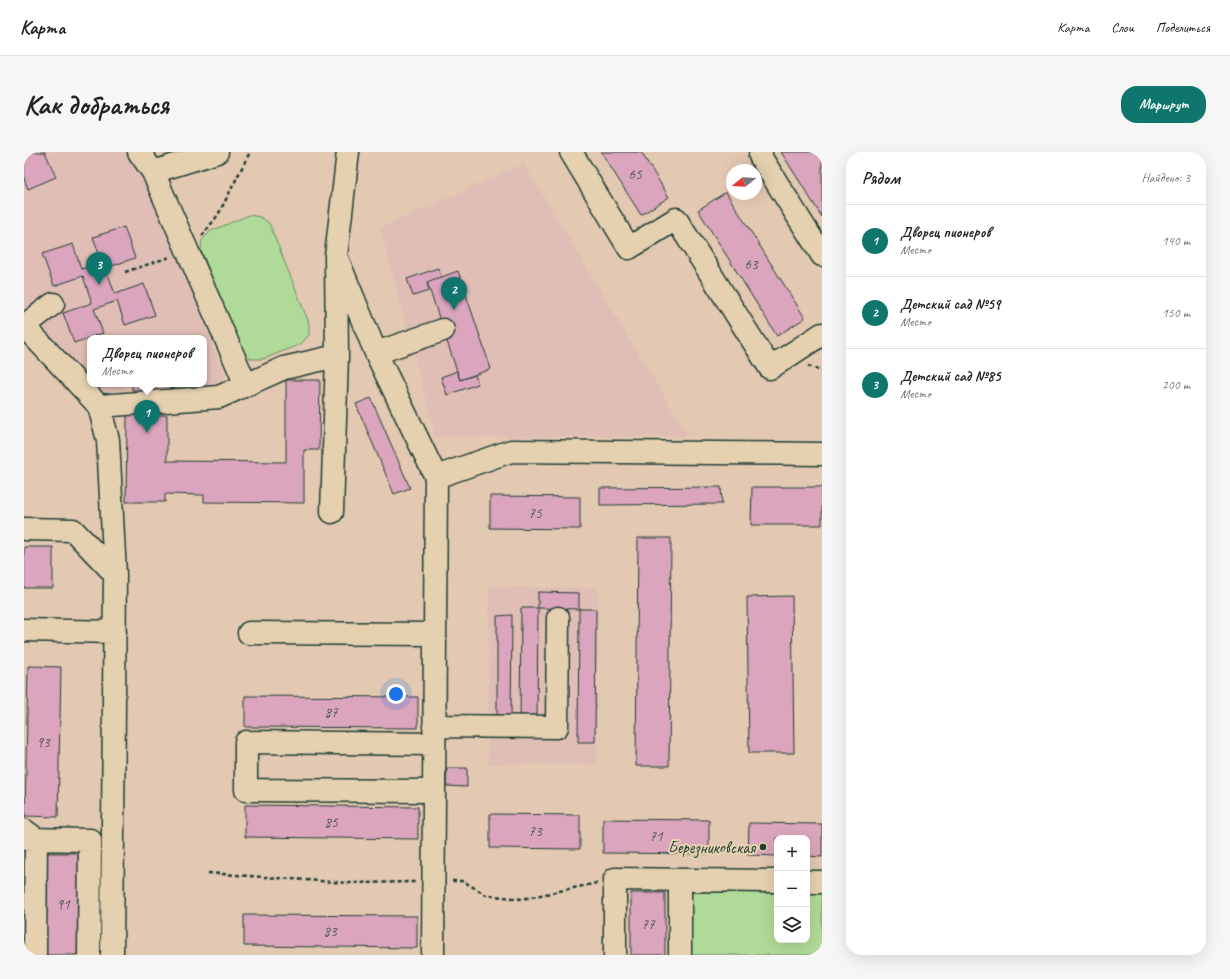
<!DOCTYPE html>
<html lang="ru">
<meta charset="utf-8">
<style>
body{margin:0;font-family:Caveat,sans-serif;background:#f6f6f6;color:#222}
.controls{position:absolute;right:12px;bottom:12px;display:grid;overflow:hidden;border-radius:8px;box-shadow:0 4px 16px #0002}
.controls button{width:36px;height:36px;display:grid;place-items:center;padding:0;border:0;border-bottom:1px solid #e0e0e0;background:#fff;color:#222;font:20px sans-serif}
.compass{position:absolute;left:702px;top:12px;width:36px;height:36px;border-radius:50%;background:#fff;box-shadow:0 4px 16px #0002;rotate:252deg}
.you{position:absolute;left:372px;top:542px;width:14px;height:14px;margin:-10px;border:3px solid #fff;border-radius:50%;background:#1a73e8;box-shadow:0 0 0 6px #1a73e833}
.badge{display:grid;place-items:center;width:26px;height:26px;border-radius:50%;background:#0f766e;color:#fff;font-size:13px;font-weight:700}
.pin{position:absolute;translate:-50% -33px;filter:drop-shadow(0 1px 2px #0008)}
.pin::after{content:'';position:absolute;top:21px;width:14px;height:12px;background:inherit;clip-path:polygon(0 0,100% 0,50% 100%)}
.popup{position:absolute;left:63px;top:183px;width:120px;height:52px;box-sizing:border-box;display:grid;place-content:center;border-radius:8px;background:#fff;filter:drop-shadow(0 1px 3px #0005);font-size:13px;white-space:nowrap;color:#767676}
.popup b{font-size:15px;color:#222}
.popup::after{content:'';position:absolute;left:50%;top:100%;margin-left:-8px;border:8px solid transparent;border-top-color:#fff}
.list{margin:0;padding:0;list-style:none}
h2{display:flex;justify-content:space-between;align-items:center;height:52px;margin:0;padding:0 16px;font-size:17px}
h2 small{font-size:13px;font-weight:400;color:#767676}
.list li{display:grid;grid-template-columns:26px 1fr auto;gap:12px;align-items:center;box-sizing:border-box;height:72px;padding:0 16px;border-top:1px solid #e0e0e0}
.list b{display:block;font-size:15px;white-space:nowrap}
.list p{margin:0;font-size:13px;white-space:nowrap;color:#767676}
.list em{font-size:13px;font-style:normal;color:#767676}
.icon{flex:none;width:22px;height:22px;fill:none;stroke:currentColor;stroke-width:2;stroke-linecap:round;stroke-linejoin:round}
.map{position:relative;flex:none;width:798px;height:803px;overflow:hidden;border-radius:16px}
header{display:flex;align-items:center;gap:24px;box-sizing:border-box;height:56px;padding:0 20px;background:#fff;border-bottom:1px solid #e0e0e0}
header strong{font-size:19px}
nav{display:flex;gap:22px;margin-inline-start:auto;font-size:14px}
.intro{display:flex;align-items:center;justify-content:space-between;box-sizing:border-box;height:96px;padding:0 24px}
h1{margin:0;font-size:28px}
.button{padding:10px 18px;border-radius:16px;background:#0f766e;color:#fff;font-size:14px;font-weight:700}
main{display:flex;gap:24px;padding:0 24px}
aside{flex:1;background:#fff;border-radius:16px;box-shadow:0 4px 16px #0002}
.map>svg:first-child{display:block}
.built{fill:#e0beb5}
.green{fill:#afda98;stroke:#678c66}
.building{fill:#daa5bd;stroke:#1f3d34}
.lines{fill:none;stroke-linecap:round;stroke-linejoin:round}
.minor-casing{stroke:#1f3d34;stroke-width:25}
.path{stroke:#1f3d34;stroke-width:2.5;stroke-dasharray:4 3;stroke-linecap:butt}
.minor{stroke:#e5d1af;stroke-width:22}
.poi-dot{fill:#1f3d34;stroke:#e5d1af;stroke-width:1.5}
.labels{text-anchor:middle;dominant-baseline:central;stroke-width:4;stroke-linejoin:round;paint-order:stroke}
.number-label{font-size:15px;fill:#4e5756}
.poi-label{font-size:17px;fill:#1f3d34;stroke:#e5d1af;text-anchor:end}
</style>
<header>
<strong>Карта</strong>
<nav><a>Карта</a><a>Слои</a><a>Поделиться</a></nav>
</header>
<div class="intro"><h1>Как добраться</h1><a class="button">Маршрут</a></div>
<main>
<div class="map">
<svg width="798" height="803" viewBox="0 0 798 803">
<rect width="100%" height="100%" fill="#e3c8b2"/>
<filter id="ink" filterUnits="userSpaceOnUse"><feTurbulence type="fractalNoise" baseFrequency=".025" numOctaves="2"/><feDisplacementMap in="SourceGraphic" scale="8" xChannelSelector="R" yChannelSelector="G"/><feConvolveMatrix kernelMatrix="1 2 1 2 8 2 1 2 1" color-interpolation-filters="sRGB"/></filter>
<g filter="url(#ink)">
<path class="built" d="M0,0H102L124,30L154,102L202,228L196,239H138V232H180V186H66V232H100V240L70,239L0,159Z
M500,12L664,284L412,285L356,76Z
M465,435L574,436L573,612H464Z"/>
<path class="green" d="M225,63L236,65L245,71L285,171V183L277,192L239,207H227L218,199L177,98L178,88L187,79Z
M665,740L753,741V788H783V741H798V803H665Z"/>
<path class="building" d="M6,0H21L32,25L4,37L0,27V2Z
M577,0H617L645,45L617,63Z
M757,0H796L798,3V65Z
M702,40L781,166L753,184L674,58Z
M100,75L111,106L82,116L91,142L120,132L131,163L101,173L93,149L70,157L79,181L50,191L39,161L68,151L59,124L30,134L18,102L49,92L57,117L78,110L69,85Z
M414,116L417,125L403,130L405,139L389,144L383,127Z
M434,119L467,217L436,228L403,130Z
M433,219L436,228L451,223L454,232L423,243L417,225Z
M262,228H296L295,298H280V351L180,350V343L141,342V350H102L103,263H143V309L262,310Z
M108,232H126V238H108Z
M347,246L386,336L370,342L332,252Z
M697,335L698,352L576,353V336Z
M728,335H798V373H727Z
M466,344L556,345V377L466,376Z
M614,386H647L645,614H612Z
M0,395H29V436H0Z
M514,440L555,441V457L514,456Z
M768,444L770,601H725L723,445Z
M497,456H514L513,571H496Z
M555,457H572L571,590H554Z
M488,463L487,568H473V464Z
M4,514L37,515L34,665L1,664Z
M221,544L394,545V576L221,575Z
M423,616H443V635L422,634Z
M221,653L394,655V687L221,685Z
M466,662L556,663V697L466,696Z
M579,667L685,668V702L579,701Z
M725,671L798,672V705L783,704V686H753V704L724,703Z
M22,701H56V803H22Z
M607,741H641V803H607Z
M220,763L393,764V796L220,794Z"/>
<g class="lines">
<g class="minor-casing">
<path id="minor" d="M115,0L129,20
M193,0L129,20L222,233
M547,0L605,96L652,67L746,216L798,182
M737,0L736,4L798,103
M312,104L352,201L412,325L409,803
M0,174L75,254L84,288L91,422L88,803
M0,174L29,152
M352,201L419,178
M75,254L195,245L260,216L313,204
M412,325L487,299L798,302
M308,360L313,204L312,104L324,0
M0,377L49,378L91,422
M0,478L91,480
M225,481L411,482
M410,574L533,575L534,466
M410,639L222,638V590L410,592
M0,678L12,687L11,803
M0,687L66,688L65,803
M783,730H798
M591,803V727L753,729
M656,803V728"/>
</g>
<path class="path" d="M178,84L194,63L226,0
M101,120L146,105
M784,214L798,219
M184,721L324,731L391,730
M428,729H439L462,743L498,747L573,731"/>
<use href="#minor" class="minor"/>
</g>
</g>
<circle class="poi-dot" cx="739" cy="695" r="4"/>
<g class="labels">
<g class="number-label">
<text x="611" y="22">65</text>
<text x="727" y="112">63</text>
<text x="511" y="361">75</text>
<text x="307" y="560">87</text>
<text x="19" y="590">93</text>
<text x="307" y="670">85</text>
<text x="511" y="679">73</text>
<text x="632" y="684">71</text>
<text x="39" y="752">91</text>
<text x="624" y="772">77</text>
<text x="306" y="779">83</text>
</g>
<g class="poi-label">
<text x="731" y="695">Березниковская</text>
</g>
</g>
</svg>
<div class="controls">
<button>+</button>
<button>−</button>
<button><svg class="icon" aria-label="layers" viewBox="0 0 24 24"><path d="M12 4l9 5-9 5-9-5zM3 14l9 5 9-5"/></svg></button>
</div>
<svg class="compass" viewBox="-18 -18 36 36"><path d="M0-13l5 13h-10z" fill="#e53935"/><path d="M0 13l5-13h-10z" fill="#767676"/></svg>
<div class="you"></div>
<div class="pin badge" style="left:123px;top:281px">1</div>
<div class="popup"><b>Дворец пионеров</b>Место</div>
<div class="pin badge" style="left:430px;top:158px">2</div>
<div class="pin badge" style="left:75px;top:133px">3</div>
</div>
<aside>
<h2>Рядом<small>Найдено: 3</small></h2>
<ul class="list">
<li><span class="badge">1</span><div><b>Дворец пионеров</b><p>Место</p></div><em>140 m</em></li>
<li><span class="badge">2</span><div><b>Детский сад №59</b><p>Место</p></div><em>150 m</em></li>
<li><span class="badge">3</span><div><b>Детский сад №85</b><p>Место</p></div><em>200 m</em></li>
</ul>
</aside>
</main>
